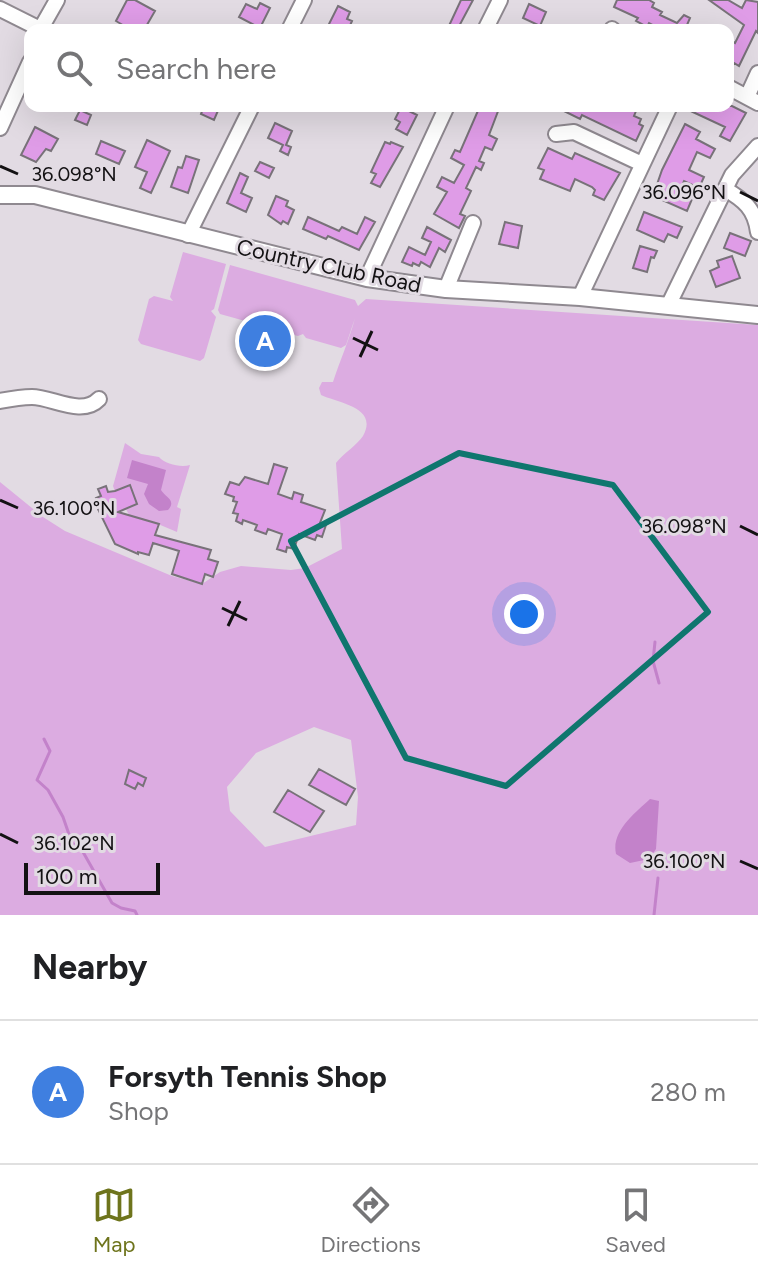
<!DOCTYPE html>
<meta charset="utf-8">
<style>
body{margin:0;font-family:Figtree,sans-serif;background:#f6f6f6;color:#202124}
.scale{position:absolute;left:24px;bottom:20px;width:136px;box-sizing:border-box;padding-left:8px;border:4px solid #131113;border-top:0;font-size:22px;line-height:28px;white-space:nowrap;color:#131113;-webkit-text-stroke:6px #e2dbe3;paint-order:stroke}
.you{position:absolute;left:524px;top:614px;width:28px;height:28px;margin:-20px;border:6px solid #fff;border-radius:50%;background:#1a73e8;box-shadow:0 0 0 12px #1a73e833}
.badge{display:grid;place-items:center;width:52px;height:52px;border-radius:50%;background:#6e741c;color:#fff;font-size:26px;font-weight:700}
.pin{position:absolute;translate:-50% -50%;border:4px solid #fff;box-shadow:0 2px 8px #0006}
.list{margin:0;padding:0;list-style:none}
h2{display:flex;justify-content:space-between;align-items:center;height:104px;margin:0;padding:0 32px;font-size:34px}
h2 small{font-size:26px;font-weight:400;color:#757577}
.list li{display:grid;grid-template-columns:52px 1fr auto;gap:24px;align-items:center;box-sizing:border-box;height:144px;padding:0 32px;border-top:2px solid #e0e0e0}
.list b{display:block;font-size:30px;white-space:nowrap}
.list p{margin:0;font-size:26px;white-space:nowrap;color:#757577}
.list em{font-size:26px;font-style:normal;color:#757577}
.icon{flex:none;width:44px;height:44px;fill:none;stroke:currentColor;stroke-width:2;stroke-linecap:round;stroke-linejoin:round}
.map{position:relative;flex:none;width:758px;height:915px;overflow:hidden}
.search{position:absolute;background:#fff;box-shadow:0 8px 32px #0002;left:24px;right:24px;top:24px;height:88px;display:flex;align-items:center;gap:20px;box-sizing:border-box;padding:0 28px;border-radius:16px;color:#757577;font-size:30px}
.sheet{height:248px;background:#fff}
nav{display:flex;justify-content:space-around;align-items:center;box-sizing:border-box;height:112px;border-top:2px solid #e0e0e0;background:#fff;font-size:22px;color:#757577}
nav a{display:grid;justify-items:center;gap:4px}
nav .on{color:#6e741c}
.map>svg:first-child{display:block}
.green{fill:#dcace1;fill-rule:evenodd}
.water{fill:#c382ca}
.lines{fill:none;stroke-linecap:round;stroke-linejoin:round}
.stream{stroke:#c382ca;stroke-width:3}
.building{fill:#df9ce7;stroke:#787279;stroke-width:2}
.minor-casing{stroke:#8f8990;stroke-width:18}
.major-casing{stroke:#8f8990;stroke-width:20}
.minor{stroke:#fff;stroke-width:14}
.major{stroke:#fff;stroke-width:16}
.marked{fill:none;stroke:#0f766e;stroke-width:6;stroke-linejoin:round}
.ticks{fill:none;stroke:#131113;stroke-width:3}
.labels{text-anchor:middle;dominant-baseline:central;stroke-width:6;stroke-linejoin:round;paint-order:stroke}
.street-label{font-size:22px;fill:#131113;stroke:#e2dbe3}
.ticks-label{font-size:20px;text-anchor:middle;fill:#131113;stroke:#e2dbe3;stroke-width:6;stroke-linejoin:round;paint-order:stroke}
</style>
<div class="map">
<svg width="758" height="915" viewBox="0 0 758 915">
<rect width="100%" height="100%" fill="#e2dbe3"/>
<path class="green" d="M183,252L226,264L214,309L211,311L216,317L204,358L200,361L141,344L138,340L149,299L154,296L173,301L170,297Z
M230,265L355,300L358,306L366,299L758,325V915H0V482L43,517L65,531L172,576L202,584L220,572L241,566L291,570L305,568L342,549L336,463C343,454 358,444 363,436C379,407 338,403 321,395L319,388L322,382H333C340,360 349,341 355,318L346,345L341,348L306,338L303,334L298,336L264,327L260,322L256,324L220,314L218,310ZM314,727L351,740L358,797L356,825L265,847L230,811L227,787L256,753Z
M125,443L141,454L159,457C165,464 181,468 190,465L177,507L181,509L177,532L158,524L130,517L126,509L122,510L113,486Z"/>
<path class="water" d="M132,460L166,470L161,490C165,497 177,500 168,510L159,511L149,504L144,494L148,484L127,478Z
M650,799L659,801L656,849L649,859L630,863L616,854C611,831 635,813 650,799Z"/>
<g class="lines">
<path class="stream" d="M655,642L653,661L659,683
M44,739L50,751L37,780L48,790L63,817L72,843L83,852L112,903L121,908L135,911L137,915
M654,915L658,878"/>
</g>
<path class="building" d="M127,0H135L155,11L144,30H124L126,27L116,21Z
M461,0H473L457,30H447Z
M617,0H649L654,3L652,7L662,12L660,15L677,23L684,15L690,18L687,25L699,30H662L649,23L647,27L636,21L638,18L614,7Z
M709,0H728L742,8L746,0L758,2V33L756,31L739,66L734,63L728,77V45L730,40L735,43L744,25Z
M260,3L270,8L260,28L239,17L246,4L257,9Z
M529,4L546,12L540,26L523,18Z
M338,6L350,12L347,19L352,21L348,30H336L328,26Z
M204,106H220L214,120L201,114Z
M480,106H500L489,135L497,139L492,150L485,147L479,161L484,163L481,170L476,167L466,188L471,191L460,214L465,216L459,228L434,214L447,192L437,187L442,177L454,183L464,165L451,158L455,150L460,152Z
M567,106H625L636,111L634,116L641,119L639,124L643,126L636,141L582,115L580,119L564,111Z
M680,106H732L746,113L730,141L720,136L725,127Z
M401,107L417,115L407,135L396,129L400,122L395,119Z
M80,110L91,115L87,125L75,120Z
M275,123L292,131L286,145L291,147L288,155L280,151L283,145L268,138Z
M685,124L700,132L696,139L715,149L710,158L697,152L689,170L704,177L699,188L684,181L678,194L692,199L687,211L653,196L662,170Z
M35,127L58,139L51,151L46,149L36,162L21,155Z
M147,140L170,151L151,193L140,188L147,172L135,167Z
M101,141L125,151L119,164L96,154Z
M385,142L390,144L391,142L403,147L380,187L371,183L376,174L371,172Z
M548,148L572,159L575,153L620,173L604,200L593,195L595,190L592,187L575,179L570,191L540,179L544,170L538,168Z
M186,156L199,160L188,193L171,187L178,167L182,168Z
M260,162L274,168L269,178L255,171Z
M240,173L248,177L241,193L252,198L246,212L227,203Z
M276,196L288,201L286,206L294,210L288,224L283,221L281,224L268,215Z
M644,212L682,227L677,238L668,234L664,242L637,230Z
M308,217L339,231L342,227L357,234L365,217L375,222L359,250L328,236L326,239L303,229Z
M505,222L522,226L518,248L499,244Z
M427,227L451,240L445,252L439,248L430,267L421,262L419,266L413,263L412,266L402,262L409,247L425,255L431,242L422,238Z
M730,233L751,241L745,256L724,248Z
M640,246L657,251L654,258L651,257L647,272L633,268Z
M732,256L740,278L716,287L710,271L719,267L717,261Z
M260,330L276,334L274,341H278L275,351L253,346L256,335L259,336Z
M274,464L287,468L278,494L292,499L294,492L303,495L301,502L325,510L320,523L326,525L322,537L317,535L315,540L299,534L294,549L287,547L286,552L277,549L282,534L268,529L266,534L255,530L257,525L243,520L242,524L236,521L238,514L233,513L237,502L233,501L234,497L225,494L230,482L239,485L245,477L268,484Z
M130,485L137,504L118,512L159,524L155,535L211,550L208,559L218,562L213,577L205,574L202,584L172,574L179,551L153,543L149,555L138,552V554L115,544L97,507L99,506L96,498L101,496L98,489L106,486L108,492L115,491Z
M319,769L355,789L346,805L309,785Z
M129,770L146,778L143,786L138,783L135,789L125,784Z
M288,790L324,811L310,832L274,812Z"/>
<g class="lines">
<g class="minor-casing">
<path id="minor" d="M0,9L40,29
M612,29L613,30
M40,30L57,0
M289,30L304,0
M485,30L500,0
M728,87L758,103
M747,97L758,73
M0,128L30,62
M556,134L574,132L642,164
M725,189C744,200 755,209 758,232
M188,235L252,106
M367,278L447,106
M446,289L473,223
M580,297L670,106
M668,306L732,175L758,146
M0,401C10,399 21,397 32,397C52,397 82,417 99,399"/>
</g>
<g class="major-casing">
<path id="major" d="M0,195H35L367,278L446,289L580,297L758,315"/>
</g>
<use href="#minor" class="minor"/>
<use href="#major" class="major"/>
</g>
<path class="marked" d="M459,453L613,485L708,612L506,786L406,758L291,541Z"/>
<path class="ticks" d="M0,166L18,174M740,192L758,201M353,338L378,350M360,357L372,331M0,500L18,508M740,526L758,535M222,608L247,620M228,626L240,601M0,834L18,843M740,861L758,869"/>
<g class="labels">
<g class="street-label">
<text transform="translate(329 266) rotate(12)">Country Club Road</text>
</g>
</g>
<g class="ticks-label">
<text x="74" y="181">36.098°N</text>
<text x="684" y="199">36.096°N</text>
<text x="74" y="515">36.100°N</text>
<text x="684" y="533">36.098°N</text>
<text x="74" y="850">36.102°N</text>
<text x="684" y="868">36.100°N</text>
</g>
</svg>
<div class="scale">100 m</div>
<div class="you"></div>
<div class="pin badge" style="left:265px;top:341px;background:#3f7fe0">A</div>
<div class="search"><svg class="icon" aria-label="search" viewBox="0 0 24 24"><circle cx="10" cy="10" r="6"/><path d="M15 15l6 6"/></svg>Search here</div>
</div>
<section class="sheet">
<h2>Nearby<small></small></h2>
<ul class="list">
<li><span class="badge" style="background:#3f7fe0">A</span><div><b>Forsyth Tennis Shop</b><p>Shop</p></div><em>280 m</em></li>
</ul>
</section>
<nav>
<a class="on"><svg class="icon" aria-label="map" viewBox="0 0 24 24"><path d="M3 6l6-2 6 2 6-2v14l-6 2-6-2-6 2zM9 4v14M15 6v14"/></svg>Map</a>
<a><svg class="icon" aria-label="directions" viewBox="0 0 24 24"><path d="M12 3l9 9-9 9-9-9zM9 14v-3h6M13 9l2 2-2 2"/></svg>Directions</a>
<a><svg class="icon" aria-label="saved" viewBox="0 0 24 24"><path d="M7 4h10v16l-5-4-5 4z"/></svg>Saved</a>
</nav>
